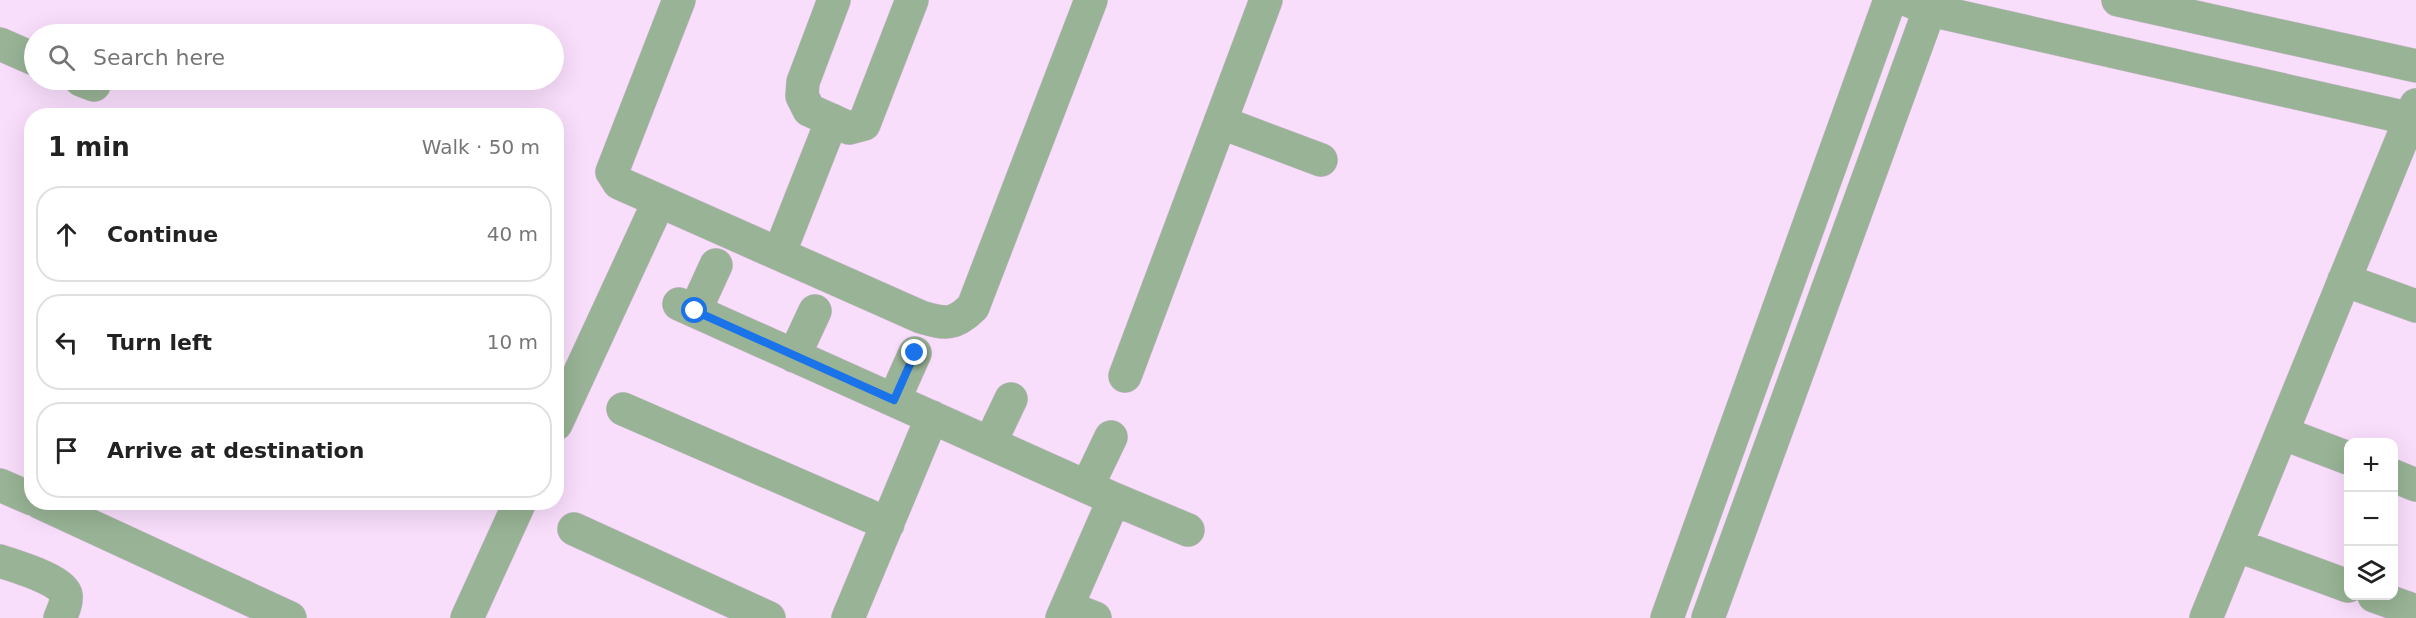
<!DOCTYPE html>
<meta charset="utf-8">
<style>
body{margin:0;font-family:"DejaVu Sans",sans-serif;background:#f6f6f6;color:#222}
.controls{position:absolute;right:18px;bottom:18px;display:grid;overflow:hidden;border-radius:12px;box-shadow:0 6px 24px #0002}
.controls button{width:54px;height:54px;display:grid;place-items:center;padding:0;border:0;border-bottom:2px solid #e0e0e0;background:#fff;color:#222;font:30px sans-serif}
.stop{position:absolute;width:18px;height:18px;margin:-14px;border:4px solid #1a73e8;border-radius:50%;background:#fff}
.stop.end{background:#1a73e8;border-color:#fff;box-shadow:0 2px 6px #0008}
.list{margin:0;padding:0;list-style:none}
h2{display:flex;justify-content:space-between;align-items:center;height:78px;margin:0;padding:0 24px;font-size:26px}
h2 small{font-size:20px;font-weight:400;color:#767676}
.list li{display:grid;grid-template-columns:39px 1fr auto;gap:18px;align-items:center;box-sizing:border-box;height:96px;margin:0 12px 12px;padding:0 12px;border:2px solid #e0e0e0;border-radius:24px}
.list b{display:block;font-size:22px;white-space:nowrap}
.list em{font-size:20px;font-style:normal;color:#767676}
.icon{flex:none;width:33px;height:33px;fill:none;stroke:currentColor;stroke-width:2;stroke-linecap:round;stroke-linejoin:round}
.map{position:relative;flex:none;width:2416px;height:618px;overflow:hidden}
.search{position:absolute;background:#fff;box-shadow:0 6px 24px #0002;left:24px;top:24px;width:540px;height:66px;display:flex;align-items:center;gap:15px;box-sizing:border-box;padding:0 21px;border-radius:33px;color:#767676;font-size:22px}
.panel{position:absolute;background:#fff;box-shadow:0 6px 24px #0002;left:24px;top:108px;width:540px;height:402px;border-radius:24px}
.map>svg:first-child{display:block}
.lines{fill:none;stroke-linecap:round;stroke-linejoin:round}
.minor-casing{stroke:#d6bdd9;stroke-width:34}
.minor{stroke:#98b395;stroke-width:33}
.route{stroke:#1a73e8;stroke-width:8}
</style>
<div class="map">
<svg width="2416" height="618" viewBox="0 0 2416 618">
<rect width="100%" height="100%" fill="#f9defc"/>
<g class="lines">
<g class="minor-casing">
<path id="minor" d="M679,0L612,172L619,183L921,317C945,324 954,326 973,307L1091,0
M834,0L803,82L802,96L809,110L849,128L864,124L912,0
M2118,0L2416,66
M1910,1L1930,10L2416,120
M0,44L34,59
M81,80L94,85
M1220,122L1321,160
M779,254L832,120
M2344,280L2416,306
M679,304L1114,499L1188,530
M695,311L716,265
M794,356L815,311
M1125,376L1266,0
M894,400L915,353
M623,409L888,524
M556,424L654,212
M2282,433L2348,458
M990,443L1011,399
M2394,476L2416,485
M0,485L32,499
M1087,487L1111,437
M39,502L290,618
M574,529L769,618
M2236,545L2348,586
M0,561C14,566 64,580 66,595C67,603 63,611 60,618
M2374,596L2416,611
M1067,607L1095,618
M467,618L520,502
M848,618L932,417
M1062,618L1114,499
M1667,618L1890,0
M1708,618L1933,0
M2206,618L2416,105"/>
</g>
<use href="#minor" class="minor"/>
</g>
<g class="lines">
<path class="route" d="M695,311L894,400L915,353"/>
</g>
</svg>
<div class="controls">
<button>+</button>
<button>−</button>
<button><svg class="icon" aria-label="layers" viewBox="0 0 24 24"><path d="M12 4l9 5-9 5-9-5zM3 14l9 5 9-5"/></svg></button>
</div>
<div class="stop" style="left:695px;top:311px"></div>
<div class="stop end" style="left:915px;top:353px"></div>
<div class="search"><svg class="icon" aria-label="search" viewBox="0 0 24 24"><circle cx="10" cy="10" r="6"/><path d="M15 15l6 6"/></svg>Search here</div>
<section class="panel">
<h2>1 min<small>Walk · 50 m</small></h2>
<ul class="list">
<li><svg class="icon" aria-label="ahead" viewBox="0 0 24 24"><path d="M12 20V5M6 11l6-6 6 6"/></svg><div><b>Continue</b></div><em>40 m</em></li>
<li><svg class="icon" aria-label="left" viewBox="0 0 24 24"><path d="M17 20v-9H6M10 6l-5 5 5 5"/></svg><div><b>Turn left</b></div><em>10 m</em></li>
<li><svg class="icon" aria-label="arrive" viewBox="0 0 24 24"><path d="M6 21V4h12l-3 4 3 4H6"/></svg><div><b>Arrive at destination</b></div></li>
</ul>
</section>
</div>
